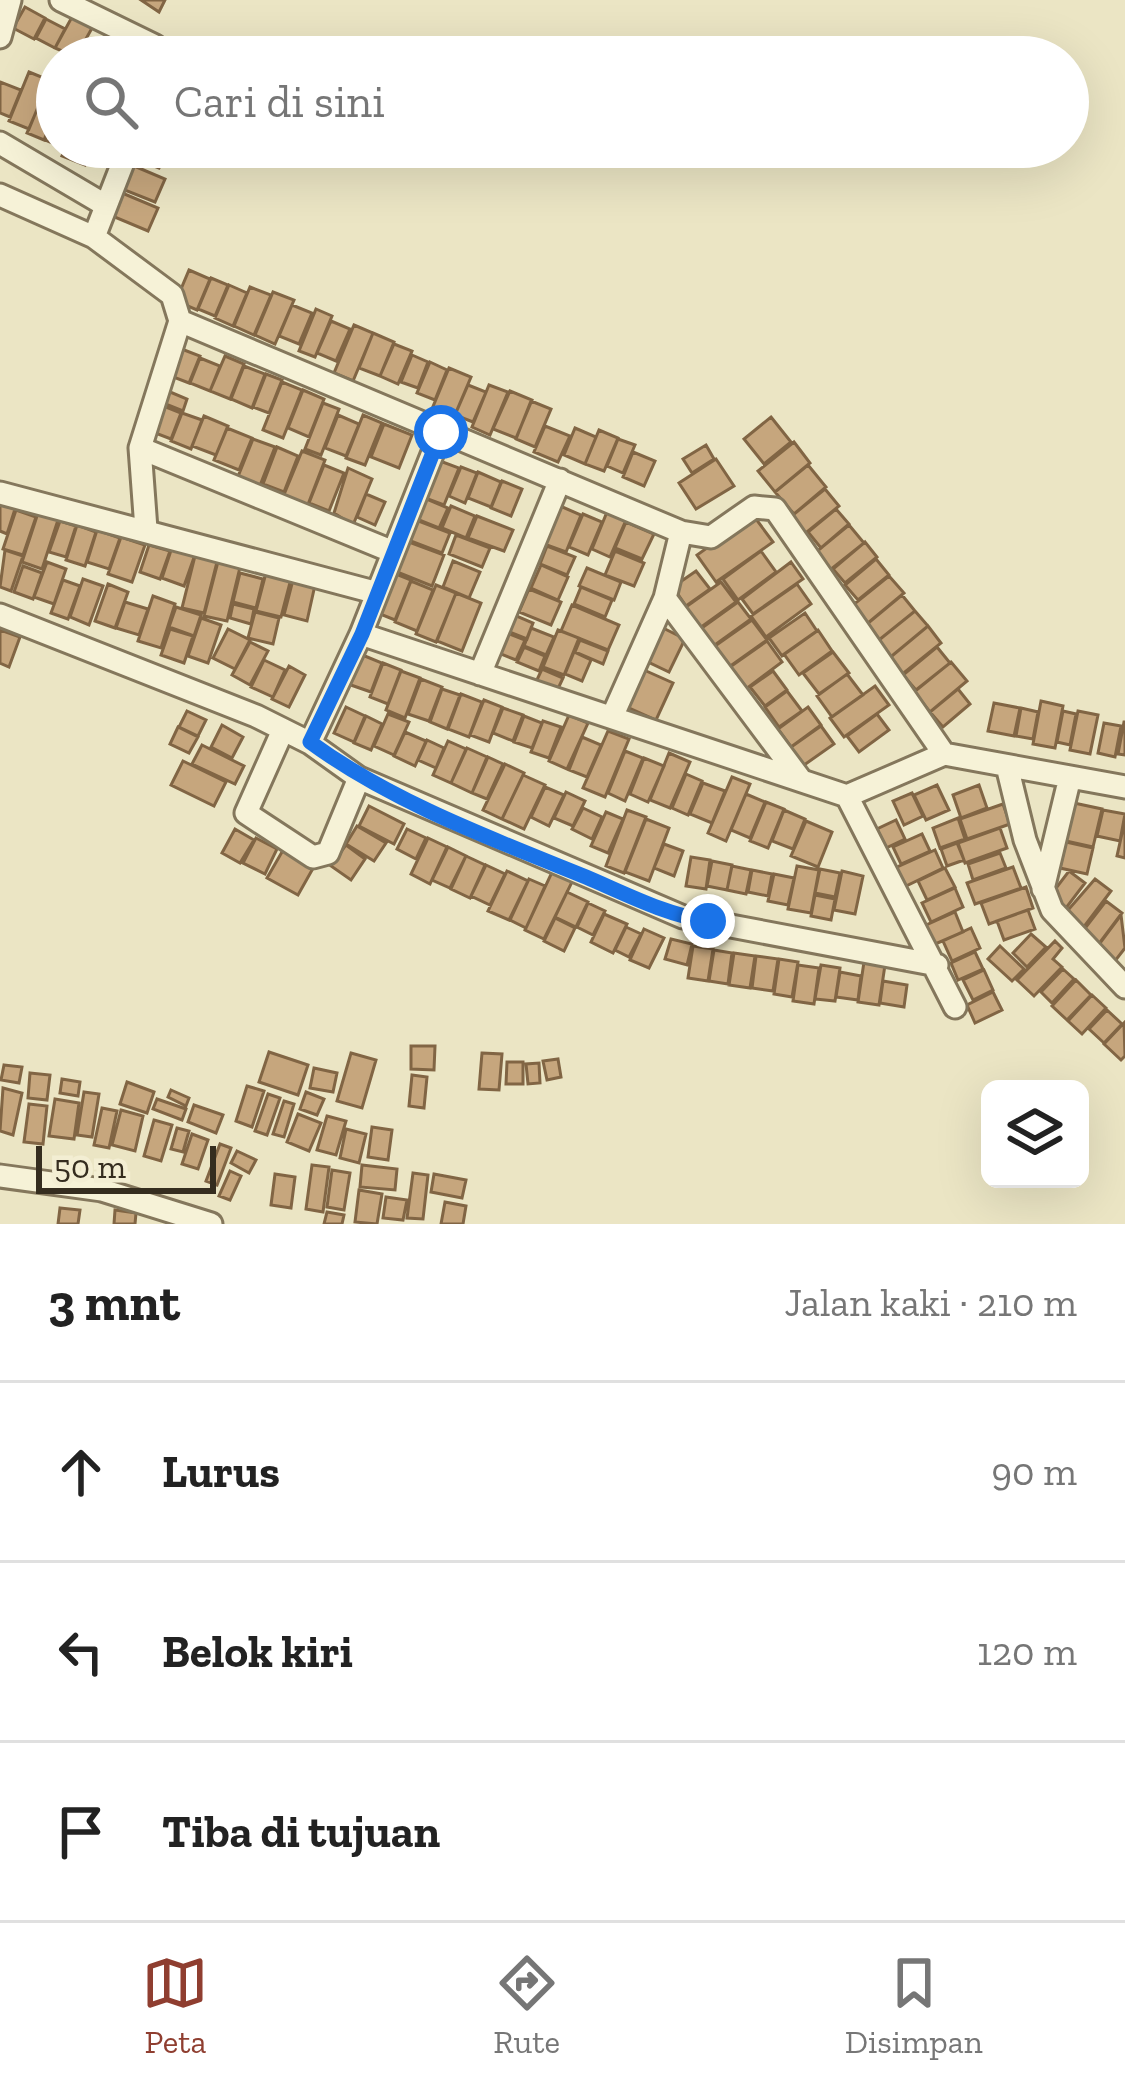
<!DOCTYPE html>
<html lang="id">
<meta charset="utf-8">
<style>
body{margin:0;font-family:"Zilla Slab",serif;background:#f6f6f6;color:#222}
.controls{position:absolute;right:36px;bottom:36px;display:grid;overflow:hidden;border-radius:18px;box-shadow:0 12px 48px #0002}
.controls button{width:108px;height:108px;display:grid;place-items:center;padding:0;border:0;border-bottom:3px solid #e0e0e0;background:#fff;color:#222;font:60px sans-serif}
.scale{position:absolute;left:36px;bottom:30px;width:180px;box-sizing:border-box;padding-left:12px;border:6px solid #352d1f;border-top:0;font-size:33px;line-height:42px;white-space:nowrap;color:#352d1f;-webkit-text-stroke:9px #f3eed3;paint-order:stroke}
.stop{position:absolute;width:36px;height:36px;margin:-27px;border:9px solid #1a73e8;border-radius:50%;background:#fff}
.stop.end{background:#1a73e8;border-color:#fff;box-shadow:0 3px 12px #0008}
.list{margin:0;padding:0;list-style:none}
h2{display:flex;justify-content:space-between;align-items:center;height:156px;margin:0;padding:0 48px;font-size:51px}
h2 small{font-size:39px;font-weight:400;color:#767676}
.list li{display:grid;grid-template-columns:78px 1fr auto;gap:36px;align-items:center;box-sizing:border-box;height:180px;padding:0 48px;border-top:3px solid #e0e0e0}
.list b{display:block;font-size:45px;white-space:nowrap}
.list em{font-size:39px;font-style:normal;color:#767676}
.icon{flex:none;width:66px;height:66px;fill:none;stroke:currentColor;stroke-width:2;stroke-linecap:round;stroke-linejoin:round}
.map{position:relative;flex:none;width:1125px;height:1224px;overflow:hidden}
.search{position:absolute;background:#fff;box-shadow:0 12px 48px #0002;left:36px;right:36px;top:36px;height:132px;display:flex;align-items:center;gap:30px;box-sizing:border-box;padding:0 42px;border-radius:66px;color:#767676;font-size:45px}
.sheet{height:696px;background:#fff}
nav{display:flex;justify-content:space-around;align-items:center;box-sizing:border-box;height:168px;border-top:3px solid #e0e0e0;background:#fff;font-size:33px;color:#767676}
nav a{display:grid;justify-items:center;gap:6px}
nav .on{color:#8f3e30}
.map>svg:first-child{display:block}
.building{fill:#c6a67d;stroke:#816544;stroke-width:3}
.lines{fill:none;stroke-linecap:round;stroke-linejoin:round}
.street-casing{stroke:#84775c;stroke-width:27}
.street{stroke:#f6f2d7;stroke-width:21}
.route{stroke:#1a73e8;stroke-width:15}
</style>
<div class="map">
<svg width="1125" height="1224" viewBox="0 0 1125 1224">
<rect width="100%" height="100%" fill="#ebe5c4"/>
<path class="building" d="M141,0H165L159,12Z
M25,7L45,18L34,39L13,28Z
M72,17L92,28L76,57L55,48Z
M46,19L65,29L55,48L36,38Z
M111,35L132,47L127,57L103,50Z
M86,40L102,48L97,57H77Z
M29,72L49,80L29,129L9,121Z
M0,82L21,90L10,117L0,113Z
M49,82L57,86V108L44,140L27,133Z
M57,111V145L45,140Z
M66,147H92L85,165L62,156Z
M138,147L166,153L159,168L134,158Z
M127,163L165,179L155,202L117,187Z
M115,190L158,208L148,231L105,213Z
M189,270L210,279L197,310L176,301Z
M211,278L228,285L215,316L198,309Z
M229,285L247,293L233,326L215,318Z
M250,287L271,295L254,335L234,326Z
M273,292L294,300L275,344L255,335Z
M292,305L312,313L299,344L279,336Z
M316,309L332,316L315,357L299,351Z
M331,321L350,329L336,361L317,353Z
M354,325L373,333L353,381L334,373Z
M373,333L394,342L380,376L359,368Z
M394,344L412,351L398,384L380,376Z
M179,348L200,356L189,383L168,375Z
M412,355L428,362L418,388L401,382Z
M225,356L244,364L230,399L210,391Z
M200,358L220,366L210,391L190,383Z
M430,362L447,370L435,400L417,393Z
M244,366L265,374L252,408L231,399Z
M449,368L471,377L454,417L432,409Z
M266,374L282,380L269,413L253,407Z
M282,382L302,390L283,438L263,430Z
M468,385L486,392L473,422L455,415Z
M489,385L508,392L490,435L472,427Z
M163,389L187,399L183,411L158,401Z
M303,390L324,399L309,437L288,428Z
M510,391L532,400L516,438L493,429Z
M531,401L551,409L535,447L516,439Z
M323,403L339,409L321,455L305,449Z
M161,405L181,413L171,439L150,431Z
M182,413L202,420L191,449L171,441Z
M338,415L359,424L346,456L325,448Z
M363,415L382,423L365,465L346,458Z
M204,416L228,426L216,455L192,446Z
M771,417L791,442L764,464L744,439Z
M384,424L412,435L399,468L371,457Z
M545,426L570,436L558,462L534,452Z
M227,428L252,438L239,470L214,460Z
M575,428L596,437L585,464L564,455Z
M599,430L618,438L604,471L585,464Z
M253,439L275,447L259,488L237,479Z
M618,439L635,445L623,473L607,466Z
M794,442L810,463L775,492L758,471Z
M706,445L714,459L692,473L683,459Z
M277,447L298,456L284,492L263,484Z
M302,451L325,460L307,507L283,497Z
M633,452L655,461L644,486L623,477Z
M432,458L459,468L444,505L417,495Z
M716,459L734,486L696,509L679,483Z
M324,465L344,473L329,511L309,503Z
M808,465L826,487L794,514L775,492Z
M461,467L477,473L465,503L449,496Z
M348,468L372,479L353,525L334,513Z
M478,472L501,482L491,507L468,498Z
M502,481L522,489L511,516L491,508Z
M825,489L839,506L802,536L788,519Z
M366,494L385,502L375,525L357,517Z
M422,497L448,508L439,528L414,518Z
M0,504L15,509L7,534L0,531Z
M451,506L475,516L466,538L442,528Z
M560,506L581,515L566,552L544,544Z
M836,509L849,524L821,548L808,532Z
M16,510L36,517L23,555L3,549Z
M607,512L626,520L610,557L592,549Z
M38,513L58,520L42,569L22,562Z
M583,514L602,522L588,555L569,547Z
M753,515L773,542L716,582L697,555Z
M477,516L513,530L504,551L468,538Z
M416,520L450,533L442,553L408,540Z
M60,521L76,526L66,557L49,552Z
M626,522L654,534L642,559L615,548Z
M77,525L96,532L85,566L66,560Z
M849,525L864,543L830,570L816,552Z
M97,530L120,538L109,569L87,562Z
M456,535L490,548L482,567L449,554Z
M121,537L145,545L132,582L108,574Z
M175,538L198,546L184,586L162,578Z
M409,542L444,555L432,586L397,572Z
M865,542L877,557L845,583L833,569Z
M149,545L170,551L160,579L140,572Z
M547,546L575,557L567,575L540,564Z
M197,548L219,554L204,613L182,608Z
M5,550L23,556L11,591L0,587Z
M615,551L644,563L634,586L605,575Z
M761,551L776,572L738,600L723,579Z
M220,554L242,559L227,621L204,616Z
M876,559L889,575L858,600L845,585Z
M453,561L480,572L469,598L443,587Z
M47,562L66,569L54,604L34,597Z
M791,562L803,579L753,614L742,599Z
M541,565L568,577L558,600L531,588Z
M23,566L42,573L33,599L14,592Z
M587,568L621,582L614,600L579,586Z
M267,569L292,575L281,617L256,611Z
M386,570L411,580L395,620L370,610Z
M696,571L710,589L686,606L673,587Z
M240,573L263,579L256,608L233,602Z
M889,576L904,593L868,623L853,605Z
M83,579L103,586L89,625L70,617Z
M63,580L80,586L68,619L51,613Z
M293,580L315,585L307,621L284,615Z
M411,581L433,590L417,631L395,622Z
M721,582L736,602L697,630L683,609Z
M108,584L128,592L115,628L95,621Z
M797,584L811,604L766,637L751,616Z
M436,585L456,593L436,642L416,634Z
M581,587L612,600L605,617L574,604Z
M529,589L561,602L551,625L519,612Z
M456,593L481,603L462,651L437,641Z
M902,595L915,611L874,644L861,629Z
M153,596L175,604L161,648L138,641Z
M125,602L148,609L139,635L116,628Z
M738,602L751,619L712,647L699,630Z
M233,604L254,609L251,624L230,618Z
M572,605L619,625L608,650L561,631Z
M176,607L201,615L194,636L169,627Z
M915,611L928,626L887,660L874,644Z
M255,612L279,618L273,644L248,638Z
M507,612L533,623L527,639L500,628Z
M805,613L817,631L782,656L769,638Z
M201,618L221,625L208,663L188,656Z
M752,620L767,640L729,667L715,646Z
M928,626L941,643L900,676L887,660Z
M661,627L685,639L669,672L644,660Z
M531,628L554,637L546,655L524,646Z
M170,629L193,636L184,663L161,655Z
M228,629L250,640L235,669L213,658Z
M0,630L20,637L9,667L0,663Z
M499,630L525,640L516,660L491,650Z
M558,630L579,638L564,675L543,667Z
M818,630L832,651L799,675L784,654Z
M580,640L608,651L603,664L575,652Z
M767,641L782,662L746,689L730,667Z
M250,642L268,651L250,685L232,675Z
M524,647L545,656L539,671L517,662Z
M937,647L950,663L916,690L903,675Z
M574,652L591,660L582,681L565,674Z
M833,652L849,673L819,694L803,673Z
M360,654L382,663L371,692L348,684Z
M264,660L285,670L273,697L251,687Z
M951,662L967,681L930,712L914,692Z
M383,663L401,670L388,704L370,697Z
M289,666L305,675L289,707L272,699Z
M542,669L563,678L556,693L535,684Z
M644,670L673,683L656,720L627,707Z
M401,671L420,678L405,718L386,710Z
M773,671L787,690L765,706L750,687Z
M847,674L863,695L832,717L817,696Z
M421,679L442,687L429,721L408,714Z
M875,686L889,705L844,737L830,718Z
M442,689L460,695L447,729L430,722Z
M958,689L970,704L943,727L930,712Z
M787,691L802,711L779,727L765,707Z
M461,694L482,702L469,737L448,729Z
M484,700L502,707L489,742L470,735Z
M1041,701L1063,706L1055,748L1033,744Z
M994,703L1020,708L1014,736L988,731Z
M346,707L365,716L354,742L334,733Z
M808,707L821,725L791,747L778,729Z
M503,708L523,715L513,741L493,733Z
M1021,708L1038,712L1033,739L1016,736Z
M187,711L206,720L198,736L179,727Z
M1063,711L1076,714L1070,745L1057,742Z
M1078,711L1098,715L1090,754L1070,750Z
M388,714L409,722L394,755L374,746Z
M877,714L889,730L859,752L847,736Z
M569,715L588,723L567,769L549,761Z
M366,716L382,724L371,750L354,743Z
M524,716L542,723L532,748L514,742Z
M543,721L561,727L549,758L531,752Z
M1124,722H1125V755L1118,754Z
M1104,723L1121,726L1115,757L1098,753Z
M222,725L243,737L232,758L211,747Z
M821,726L834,744L797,770L784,752Z
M178,727L198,737L189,753L170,744Z
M608,731L629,739L605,797L583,788Z
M405,732L426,741L415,766L394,756Z
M582,737L601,745L587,777L569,770Z
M427,740L444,748L436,768L418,760Z
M448,741L466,749L451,783L433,775Z
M202,745L244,766L235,784L192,764Z
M467,748L487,757L472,793L451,783Z
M625,751L643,758L625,801L608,793Z
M669,753L690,762L670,808L650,800Z
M488,757L503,764L487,799L472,793Z
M644,758L664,766L648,802L630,794Z
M183,761L226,782L214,806L171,785Z
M505,764L524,773L502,819L483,810Z
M686,774L702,781L688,815L672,808Z
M523,775L545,785L524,829L502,819Z
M732,777L750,784L726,841L708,833Z
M703,783L725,791L712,823L690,814Z
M937,785L949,810L926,820L914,795Z
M979,785L987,808L961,818L953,795Z
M545,787L564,795L549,826L531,817Z
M566,792L585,801L573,826L554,818Z
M912,793L923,816L904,825L893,801Z
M746,794L765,802L750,838L731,830Z
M766,802L784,809L768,848L750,841Z
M1074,803L1102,809L1093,847L1066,841Z
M1003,804L1010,824L967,839L960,819Z
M369,806L404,824L394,844L359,826Z
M583,808L602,817L592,839L572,829Z
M627,810L646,817L624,873L606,866Z
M784,810L805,819L793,849L772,841Z
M1103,810L1125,814L1120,841L1097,836Z
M606,812L623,819L608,853L591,846Z
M958,818L965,839L940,848L933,828Z
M646,819L669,828L649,881L625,872Z
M896,820L905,839L886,848L877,829Z
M1125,820V858L1117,856Z
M806,821L832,832L818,867L791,856Z
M357,826L386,843L374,861L346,844Z
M1000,828L1007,848L965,863L958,843Z
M235,829L254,840L240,863L222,853Z
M407,829L426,838L416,859L397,849Z
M922,834L930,851L901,864L893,847Z
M256,838L277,849L265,874L243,863Z
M428,838L447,847L430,884L411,874Z
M1066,842L1093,848L1087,874L1060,868Z
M957,843L964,860L947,866L941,849Z
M664,844L683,851L674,876L654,868Z
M286,845L316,863L298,895L267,878Z
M346,845L365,859L351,880L331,866Z
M448,847L466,856L450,888L432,880Z
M935,850L943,868L904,887L895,868Z
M1000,853L1006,868L973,880L968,864Z
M466,856L485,865L470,898L451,889Z
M691,857L710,860L706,889L686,886Z
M712,861L732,865L727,890L707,886Z
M486,865L505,874L490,905L471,896Z
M732,866L751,870L746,894L727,890Z
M797,866L819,870L811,913L788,909Z
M1013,867L1021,888L975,904L967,883Z
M945,868L955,887L927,900L918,881Z
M820,869L840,873L835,897L815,893Z
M553,870L573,880L544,939L525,930Z
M752,870L772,874L768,896L748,892Z
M507,871L528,881L509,920L488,911Z
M842,871L863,876L855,914L834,910Z
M1069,871L1085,883L1066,908L1050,896Z
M774,874L794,878L788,905L768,901Z
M529,879L545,886L526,928L510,920Z
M1095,879L1111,891L1083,928L1062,917Z
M1026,887L1033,908L989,924L981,903Z
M955,888L963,907L931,922L922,903Z
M567,892L588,902L576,927L555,917Z
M815,895L835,899L831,920L811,916Z
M1106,901L1122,913L1095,949L1079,936Z
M588,903L605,911L593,935L577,927Z
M1028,910L1035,929L1004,940L997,921Z
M955,912L963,932L933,945L924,926Z
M604,914L627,924L613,953L591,942Z
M1121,915L1125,948L1115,961L1097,947Z
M555,918L575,928L564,951L544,941Z
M626,927L641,934L629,957L615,950Z
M971,928L980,948L952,961L943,941Z
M644,929L664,938L649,968L630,960Z
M1031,934L1046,947L1027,967L1013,953Z
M671,939L692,944L687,965L665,959Z
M1055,941L1062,948L1053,959L1062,967L1034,996L1017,980Z
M693,946L713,949L708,981L688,978Z
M1000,946L1024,969L1012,981L988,959Z
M714,950L732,953L728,984L709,981Z
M975,952L983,969L958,980L951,963Z
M734,953L755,956L750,988L729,985Z
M756,956L778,959L773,991L752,988Z
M779,959L798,962L792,997L774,994Z
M864,962L885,965L879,1005L858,1002Z
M798,965L819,968L814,1004L793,1001Z
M821,965L840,968L835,1001L815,999Z
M1063,969L1074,979L1052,1003L1041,992Z
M984,970L993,990L973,1000L963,980Z
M840,972L861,976L858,1000L836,997Z
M1076,980L1091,995L1067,1020L1052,1006Z
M883,981L907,985L904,1007L880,1003Z
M993,992L1002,1010L975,1023L967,1005Z
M1092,995L1106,1008L1082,1034L1068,1021Z
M1107,1010L1122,1024L1104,1043L1089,1029Z
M1124,1023L1125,1056L1121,1060L1104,1044Z
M411,1046H435L434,1070L411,1069Z
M269,1052L308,1065L298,1095L259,1082Z
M351,1053L376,1060L362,1108L337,1101Z
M482,1053L502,1054L499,1090L479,1089Z
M558,1059L561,1077L547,1080L543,1061Z
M507,1062H523V1084H506Z
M539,1063L540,1083L528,1084L526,1064Z
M4,1065L22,1067L19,1083L1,1080Z
M314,1068L337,1073L333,1092L310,1088Z
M30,1073L50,1075L47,1100L28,1098Z
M412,1075L427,1077L424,1108L409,1106Z
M62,1079L80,1082L78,1096L60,1093Z
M127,1082L154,1092L147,1113L120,1104Z
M247,1086L264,1091L252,1127L236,1121Z
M3,1088L22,1093L13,1135L0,1131Z
M171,1090L189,1098L186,1106L168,1097Z
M84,1092L99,1094L92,1137L77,1135Z
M306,1092L324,1099L317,1115L300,1109Z
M268,1094L280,1098L267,1135L255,1131Z
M55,1099L79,1103L74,1139L49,1136Z
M157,1099L186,1109L182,1120L153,1109Z
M284,1101L294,1104L284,1137L273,1134Z
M29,1104L47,1106L43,1144L24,1142Z
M194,1105L223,1115L216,1133L188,1122Z
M102,1108L117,1111L109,1148L94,1145Z
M121,1110L143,1116L135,1151L112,1145Z
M298,1114L321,1123L309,1151L287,1142Z
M327,1116L346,1121L336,1155L317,1150Z
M154,1120L172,1125L161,1161L144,1156Z
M372,1127L392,1130L388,1160L368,1157Z
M177,1128L189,1131L183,1152L171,1149Z
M346,1129L366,1134L359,1163L340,1158Z
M192,1134L208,1140L198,1169L182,1164Z
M220,1144L231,1148L217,1185L206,1181Z
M237,1151L256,1160L249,1173L231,1163Z
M312,1165L329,1167L323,1212L306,1209Z
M362,1165L397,1169L395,1190L360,1187Z
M332,1170L350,1173L344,1210L327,1207Z
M230,1171L241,1176L230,1200L219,1196Z
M413,1173L428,1175L423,1219L407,1218Z
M275,1174L295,1177L291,1208L271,1205Z
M434,1174L466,1180L462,1198L431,1192Z
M359,1190L382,1194L377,1224L355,1222Z
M386,1197L407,1200L403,1220L383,1218Z
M445,1202L466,1206L463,1224H441Z
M60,1208L80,1210L78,1224H58Z
M115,1210L136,1213L135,1224H114Z
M327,1212L344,1215L342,1224H324Z"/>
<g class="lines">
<g class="street-casing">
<path id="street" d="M61,0L155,46L163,57
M0,37L10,0
M0,143L105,205
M0,195L94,237L172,295L180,321L140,448L146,529
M94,237L129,147
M180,321L681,532L711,537L754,507L775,509L944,754
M140,448L391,551
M0,493L374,592
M665,598L801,780
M0,615L256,716L310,743L359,778L683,917L937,965
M361,634L847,796L944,754L1125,787
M480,674L560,480
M612,717L665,598L681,532
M283,730L246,813L313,857L328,853L359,778
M310,743L361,634L441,432
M1007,766L1025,840L1052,910L1125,987
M847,796L955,1007
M1043,889L1070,777
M0,1176L102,1190L211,1224"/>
</g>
<use href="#street" class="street"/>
</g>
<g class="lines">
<path class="route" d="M441,432L362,634L310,742C392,802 492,839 586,877C626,894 666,915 708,921"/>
</g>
</svg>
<div class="controls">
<button><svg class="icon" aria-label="layers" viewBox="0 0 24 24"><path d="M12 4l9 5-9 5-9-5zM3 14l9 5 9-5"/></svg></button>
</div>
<div class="scale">50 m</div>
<div class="stop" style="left:441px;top:432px"></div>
<div class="stop end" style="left:708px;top:921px"></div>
<div class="search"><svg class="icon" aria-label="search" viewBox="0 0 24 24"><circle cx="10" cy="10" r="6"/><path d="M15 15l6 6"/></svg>Cari di sini</div>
</div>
<section class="sheet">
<h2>3 mnt<small>Jalan kaki · 210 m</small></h2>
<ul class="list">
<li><svg class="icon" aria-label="ahead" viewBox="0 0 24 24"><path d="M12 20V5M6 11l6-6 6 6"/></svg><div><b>Lurus</b></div><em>90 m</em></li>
<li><svg class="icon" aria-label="left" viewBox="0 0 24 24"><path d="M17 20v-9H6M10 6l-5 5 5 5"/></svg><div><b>Belok kiri</b></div><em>120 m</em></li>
<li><svg class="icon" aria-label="arrive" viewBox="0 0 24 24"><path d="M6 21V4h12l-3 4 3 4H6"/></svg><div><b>Tiba di tujuan</b></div></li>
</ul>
</section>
<nav>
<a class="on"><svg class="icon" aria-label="map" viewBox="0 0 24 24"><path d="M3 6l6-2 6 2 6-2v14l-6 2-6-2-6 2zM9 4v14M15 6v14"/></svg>Peta</a>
<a><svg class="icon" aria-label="directions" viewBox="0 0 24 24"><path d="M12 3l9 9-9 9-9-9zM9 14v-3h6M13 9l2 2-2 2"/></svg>Rute</a>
<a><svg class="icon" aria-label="saved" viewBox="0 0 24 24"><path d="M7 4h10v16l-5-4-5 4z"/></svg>Disimpan</a>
</nav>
